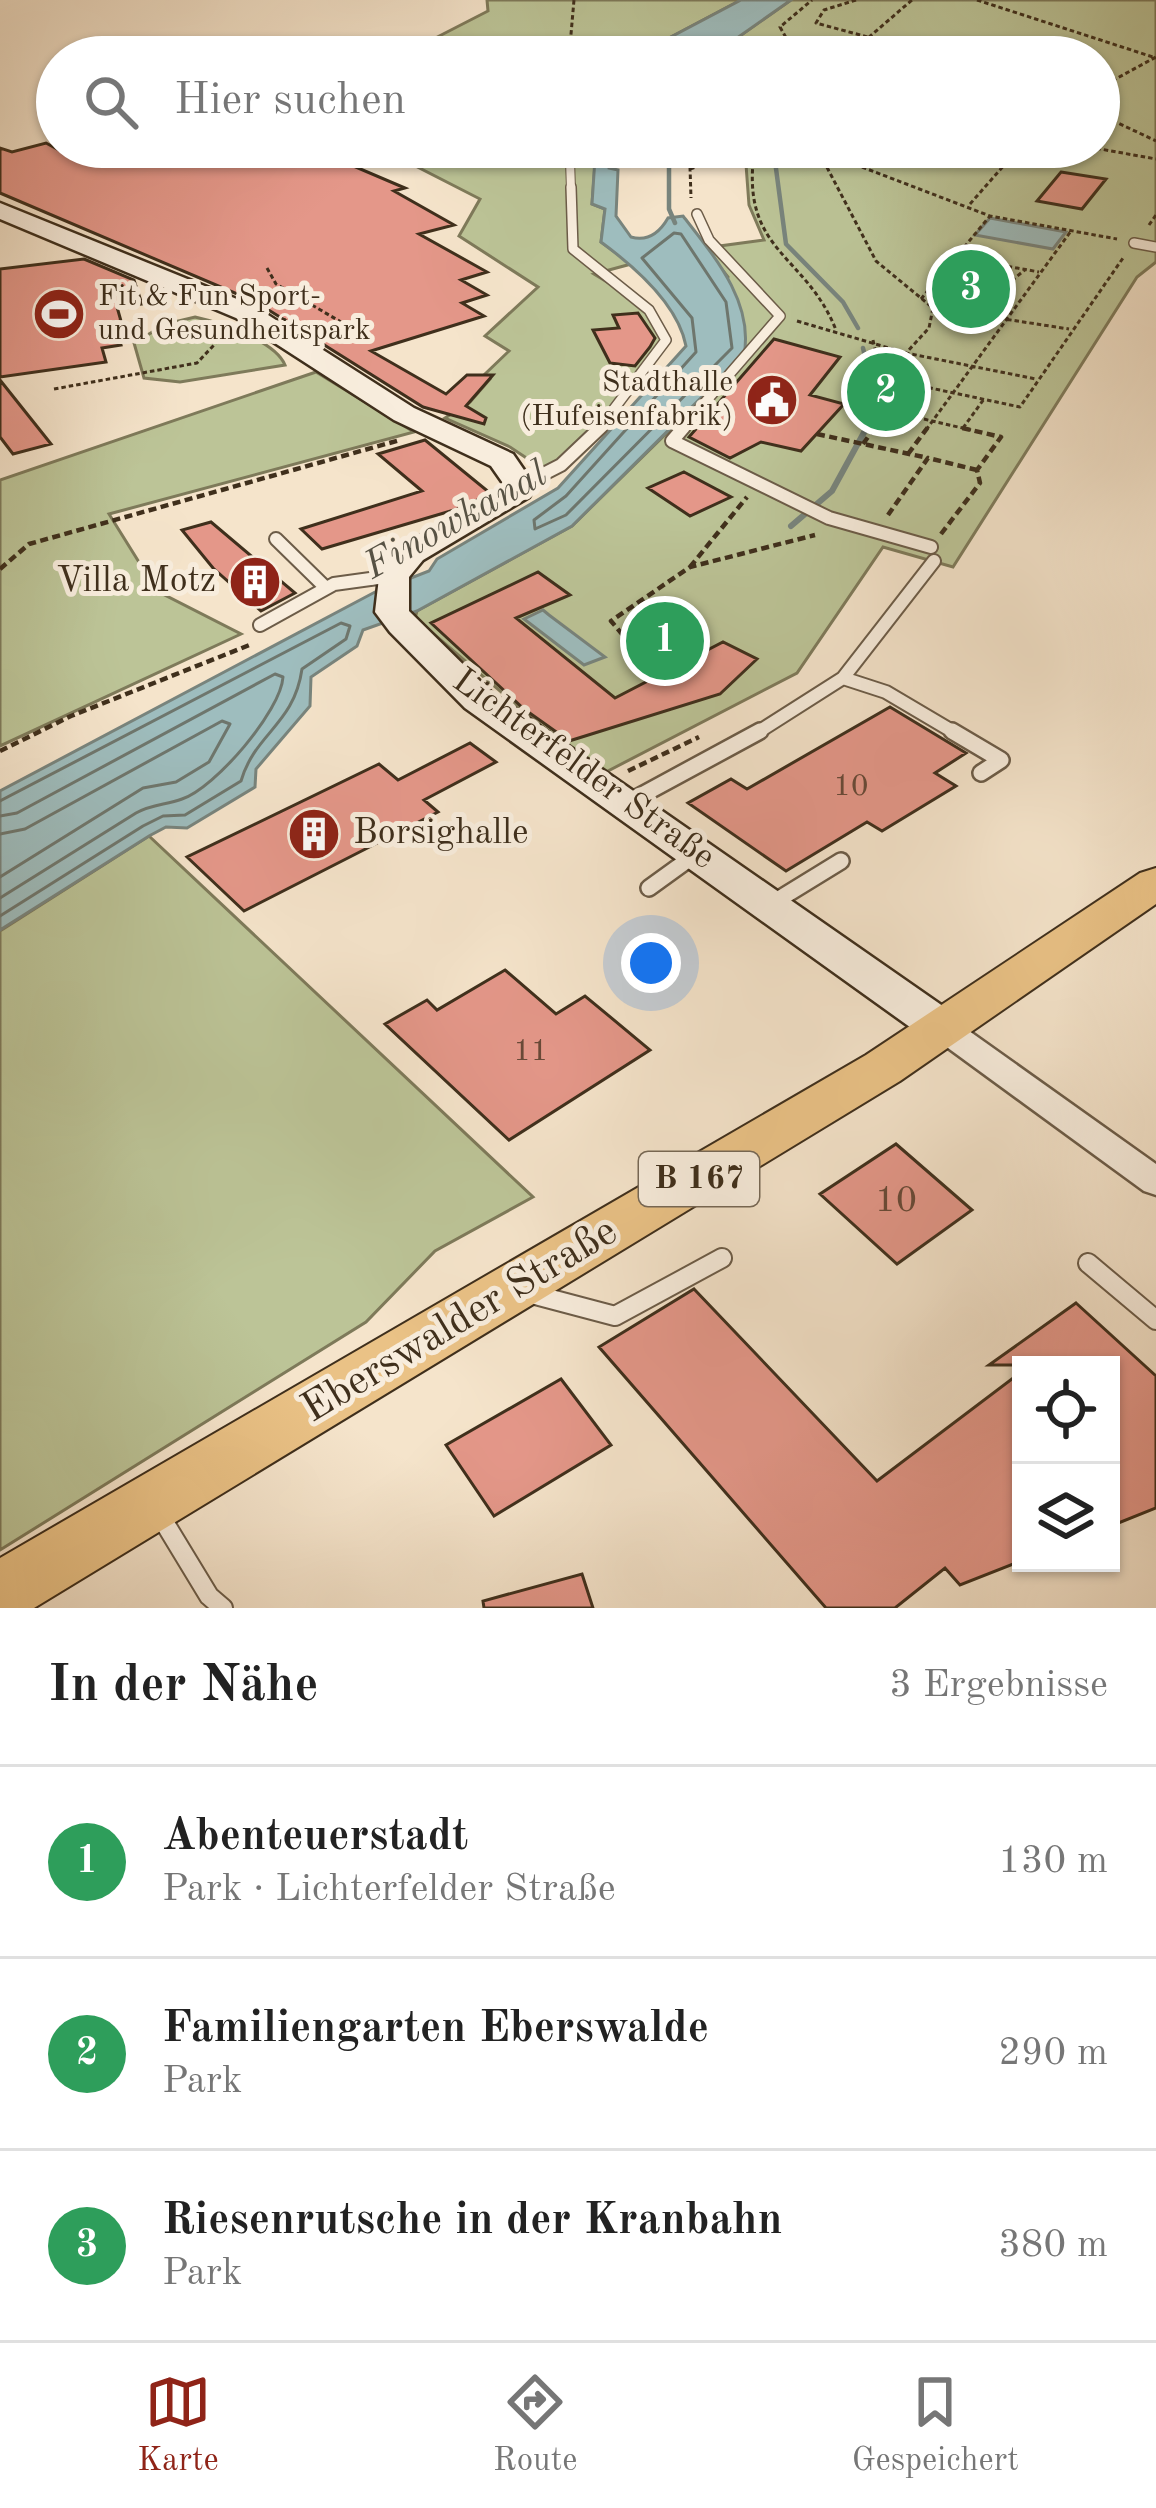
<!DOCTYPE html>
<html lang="de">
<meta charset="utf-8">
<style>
body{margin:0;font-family:"Old Standard TT",serif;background:#f6f6f6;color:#222}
.controls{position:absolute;right:36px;bottom:36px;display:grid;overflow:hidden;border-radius:0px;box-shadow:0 3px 9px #0004}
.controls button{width:108px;height:108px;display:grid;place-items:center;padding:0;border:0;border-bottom:3px solid #e0e0e0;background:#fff;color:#222;font:60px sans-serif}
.you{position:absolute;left:651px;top:963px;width:42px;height:42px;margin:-30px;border:9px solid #fff;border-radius:50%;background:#1a73e8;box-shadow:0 0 0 18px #1a73e833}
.badge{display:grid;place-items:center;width:78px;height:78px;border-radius:50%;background:#8f2418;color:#fff;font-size:39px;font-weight:700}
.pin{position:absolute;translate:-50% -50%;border:6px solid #fff;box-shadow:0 3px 12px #0006}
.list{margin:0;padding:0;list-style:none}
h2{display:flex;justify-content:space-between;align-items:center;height:156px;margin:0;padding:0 48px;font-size:51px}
h2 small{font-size:39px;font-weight:400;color:#767676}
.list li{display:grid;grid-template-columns:78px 1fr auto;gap:36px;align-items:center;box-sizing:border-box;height:192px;padding:0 48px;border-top:3px solid #e0e0e0}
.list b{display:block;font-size:45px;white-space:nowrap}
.list p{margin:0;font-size:39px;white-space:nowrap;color:#767676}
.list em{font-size:39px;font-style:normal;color:#767676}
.icon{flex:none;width:66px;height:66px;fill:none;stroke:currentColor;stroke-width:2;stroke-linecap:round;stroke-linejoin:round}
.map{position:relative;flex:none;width:1156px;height:1608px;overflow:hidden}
.search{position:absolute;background:#fff;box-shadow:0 3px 9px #0004;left:36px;right:36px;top:36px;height:132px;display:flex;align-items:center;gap:30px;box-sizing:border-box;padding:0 42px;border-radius:66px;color:#767676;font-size:45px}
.sheet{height:732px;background:#fff}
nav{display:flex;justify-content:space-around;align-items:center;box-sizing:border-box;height:168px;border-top:3px solid #e0e0e0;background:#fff;font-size:33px;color:#767676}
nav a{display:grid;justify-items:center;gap:6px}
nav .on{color:#8f2418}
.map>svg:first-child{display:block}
.green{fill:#bcc497;stroke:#7e7a5a;stroke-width:3}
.water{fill:#9ebdbe;stroke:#78847d;stroke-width:3}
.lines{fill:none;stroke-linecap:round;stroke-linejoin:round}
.shore{stroke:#6e766d;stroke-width:3}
.stream-far1{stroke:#78847d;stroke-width:4.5}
.stream{stroke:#78847d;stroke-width:6}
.building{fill:#e49789;stroke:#3f2f1c;stroke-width:3}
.service-far4-casing{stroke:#6c5c48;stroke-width:10}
.service-far3-casing{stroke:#6c5c48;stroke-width:12}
.service-far2-casing{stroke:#6c5c48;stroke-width:16}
.service-far1-casing{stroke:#6c5c48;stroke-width:20}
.service-casing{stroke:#6c5c48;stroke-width:22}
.minor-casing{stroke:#6c5c48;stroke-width:5}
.secondary-casing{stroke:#3f2f1c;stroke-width:5}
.primary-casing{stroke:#3f2f1c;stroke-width:4}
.path-far1{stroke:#3f2f1c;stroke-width:3;stroke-dasharray:4.5 3;stroke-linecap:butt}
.path{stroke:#3f2f1c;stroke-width:4.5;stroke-dasharray:8 4.5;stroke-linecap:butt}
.service-far4{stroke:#f8eddd;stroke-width:8}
.service-far3{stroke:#f8eddd;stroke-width:9}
.service-far2{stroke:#f8eddd;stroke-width:12}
.service-far1{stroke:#f8eddd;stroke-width:15}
.service{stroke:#f8eddd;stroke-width:18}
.minor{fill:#f8eddd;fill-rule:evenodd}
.secondary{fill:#f8eddd;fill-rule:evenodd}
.primary{fill:#eac286;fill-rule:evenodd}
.labels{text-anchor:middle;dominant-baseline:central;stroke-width:10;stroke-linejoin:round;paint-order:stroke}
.far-poi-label{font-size:30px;fill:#3f2f1c;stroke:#f8eddd;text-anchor:start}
.number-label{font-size:30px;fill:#684937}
.shield{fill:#f8eddd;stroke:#766856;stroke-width:3}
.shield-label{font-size:33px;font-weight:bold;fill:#3f2f1c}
.poi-label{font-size:36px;fill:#3f2f1c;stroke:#f8eddd;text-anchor:end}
.street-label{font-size:36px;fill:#3f2f1c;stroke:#f8eddd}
.near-number-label{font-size:36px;fill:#684937}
.water-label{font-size:39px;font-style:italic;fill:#575244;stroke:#f8eddd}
.near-street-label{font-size:42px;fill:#3f2f1c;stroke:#f8eddd}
</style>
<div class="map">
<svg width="1156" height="1608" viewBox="0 0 1156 1608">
<rect width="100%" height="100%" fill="#f5e4cb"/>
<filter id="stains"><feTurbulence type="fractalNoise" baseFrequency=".00167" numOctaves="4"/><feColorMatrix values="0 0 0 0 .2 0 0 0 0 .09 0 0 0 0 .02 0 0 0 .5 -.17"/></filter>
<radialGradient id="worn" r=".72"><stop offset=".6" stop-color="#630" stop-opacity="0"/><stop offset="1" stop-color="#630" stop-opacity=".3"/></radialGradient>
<path class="green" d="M487,0H741L633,57H411L414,49L488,11Z
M791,0H1156V262L1137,277L953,567L883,547L797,673L606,772L541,726L415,618L417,611L572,526L673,427L728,277L705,248L764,240L749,205L745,151H714L685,161L683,147H1099V57H710Z
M423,147H564L570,160L595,164L592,204L605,209L601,242L631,264L594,274L645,305L669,338L596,426L549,473L510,447L445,418L470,402L490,379L484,375L509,351L485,336L538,287L459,236L480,199L400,158Z
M195,317C222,323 275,341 285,365L180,382L144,378L134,343L166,324Z
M316,372L414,432L109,514L157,591L241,634L0,746V480Z
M149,836L533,1197L435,1251L366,1322L0,1550V931Z"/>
<path class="water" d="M741,0H791L710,57H633Z
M597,147H622L608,159L609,168L618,170L616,216L631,237C649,242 660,232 668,218L683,216C714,256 754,302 744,355L572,526L417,611L363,630L357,646L311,677L310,706L256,769L255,787L187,828L166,827L149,836L0,930V791L375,592L429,571L437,559L558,488L686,346C678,304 635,267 601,242L605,209L592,204L595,158L588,154Z
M990,218L1066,232L1053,249L975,235Z
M543,610L549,615L605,657L584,665L524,619Z"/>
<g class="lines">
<path class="shore" d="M674,233L681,234L726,302L732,348L566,515L535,529L534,520L566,496L696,352L692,318L642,258Z
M0,801L341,623L350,626L346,639L302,669C294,725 255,733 241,781L185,815L163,816L143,826L0,916
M0,816L17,813L275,674L283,677C281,711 215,788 182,799C166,805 152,804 136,813L0,898
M0,834L25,829L222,721L230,724L209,762L176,782L143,788L0,877"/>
<path class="stream-far1" d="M720,40L743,57
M669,147V209L675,223
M775,161L786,244L843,302L858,328
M863,348L871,383L865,430"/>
<path class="stream" d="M791,526L832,491L867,427"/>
</g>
<path class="building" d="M46,143L83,163L144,147H227L238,152L309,147L405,188L394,191L454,225L419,234L487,272L461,280L487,295L462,303L484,316L371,351L446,394L467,375H493L466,406L486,418L484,424L423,407L256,302L0,193V148L12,152Z
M1061,172L1106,179L1082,209L1037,201Z
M84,259L134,280L142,304L117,307L121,321L114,322L121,345L102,348L106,362L0,377V269Z
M638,313L655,338L650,347L635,366L610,363L593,330L619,328L613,315Z
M774,339L840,357L810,395L844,404L801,451L761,442L730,458L689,437Z
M0,380L51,444L13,454L0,437Z
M425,440L490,493L464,507L322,549L301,529L422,491L378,454Z
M684,472L731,497L690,516L648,488Z
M211,522L295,593L261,611L213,568L182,530Z
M538,572L570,595L516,618L615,698L723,642L757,659L720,694L569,741L524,709L431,623Z
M890,707L966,753L935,773L956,786L882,831L867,822L786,871L688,803L731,779L747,789Z
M470,743L496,762L424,800L438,812L244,911L187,857L379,764L398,780Z
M505,970L556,1014L585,996L650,1050L509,1140L385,1024L427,1000L437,1010Z
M896,1144L972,1210L897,1264L820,1194Z
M694,1289L877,1481L1021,1372V1561L960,1585L945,1568L895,1608H826L599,1347Z
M1076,1303L1156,1376V1508L1111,1526V1365H989Z
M561,1379L611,1445L494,1516L446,1445Z
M582,1574L593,1608H484L483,1601Z"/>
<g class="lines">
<g class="service-far4-casing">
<path id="service-far4" d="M570,160L571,190"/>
</g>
<g class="service-far3-casing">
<path id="service-far3" d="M571,187L573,249L649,310L666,340L598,430
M1134,243L1156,247
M681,430L780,316L709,240L697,214"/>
</g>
<g class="service-far2-casing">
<path id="service-far2" d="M684,427L672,441L829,518L931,547
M520,486L561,465L601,427
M276,539L323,585
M260,625L334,584L392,576
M843,678L886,692L957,734
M755,734L843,678L934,561"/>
</g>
<g class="service-far1-casing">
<path id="service-far1" d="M952,731L1001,760L981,773
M629,802L760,731
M649,888L696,854
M771,904L841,861"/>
</g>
<g class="service-casing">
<path id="service" d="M1088,1263L1156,1320
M528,1293L615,1316L722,1258
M158,1512L209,1596L223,1608"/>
</g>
<g class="minor-casing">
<path id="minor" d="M944,1018L955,1021L1156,1164V1195L1144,1191L933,1037L928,1029L933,1021Z"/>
</g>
<g class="secondary-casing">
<path id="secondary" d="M0,203L254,306L414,408L513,454L535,486L529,497L423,560L409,577V611L491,692L960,1018L966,1029L960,1040L944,1045L928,1040L465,708L390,632L375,612L380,569L401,546L502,491L505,486L491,466L394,420L236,318L0,219Z"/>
</g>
<g class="primary-casing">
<path id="primary" d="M1156,868V904L900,1081L34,1608H0V1558L866,1055L1140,873Z"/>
</g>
<path class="path-far1" d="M856,0L824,10L816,23L941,57
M977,0L1156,58
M569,57L574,0
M797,57L780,27L812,0
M846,57L912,0
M1099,88L1156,57
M1099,114L1156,141
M1089,147L1156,159
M820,151L990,216L1117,239
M754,154C741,252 806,254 836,330
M795,154H819
M820,154L876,261L933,308L929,328L906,353
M586,160L691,162L716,152L812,147
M690,167L691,198
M690,169L729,155
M970,204L1020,147
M1149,225L1156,215
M956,257L1039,272
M267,268L276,284L341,322
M938,291L985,302L1026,269
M938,291L975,261
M921,299L990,216
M933,308L1069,329
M797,321L906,353L1036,379
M873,340L885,394L873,430
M921,386L1020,407L1123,258
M54,389L197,363L229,329
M902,414L971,430
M963,428L984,399
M926,430L1071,231"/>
<path class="path" d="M817,434L928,458
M863,444L875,427
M908,454L928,427
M888,515L928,458L977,470
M941,534L980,483L977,470L1001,437L958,427
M690,567L747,497
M0,569L29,544L400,440
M639,654L611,621L690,567L815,535
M0,751L71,716L252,644
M628,771L699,737"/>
<use href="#service-far4" class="service-far4"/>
<use href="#service-far3" class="service-far3"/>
<use href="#service-far2" class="service-far2"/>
<use href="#service-far1" class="service-far1"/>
<use href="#service" class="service"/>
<use href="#minor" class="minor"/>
<use href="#secondary" class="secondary"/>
<use href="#primary" class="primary"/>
</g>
<defs>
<g id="stadium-disc" transform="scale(2.7)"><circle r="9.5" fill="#8f2418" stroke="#f8eddd"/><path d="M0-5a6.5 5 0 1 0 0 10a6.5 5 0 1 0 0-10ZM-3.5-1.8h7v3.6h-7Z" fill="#fff"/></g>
<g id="civic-disc" transform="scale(2.7)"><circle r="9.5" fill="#8f2418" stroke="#f8eddd"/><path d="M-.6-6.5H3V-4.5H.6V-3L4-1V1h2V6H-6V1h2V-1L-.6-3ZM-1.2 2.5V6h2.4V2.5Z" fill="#fff"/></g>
<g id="building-disc" transform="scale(2.7)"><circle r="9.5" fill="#8f2418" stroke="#f8eddd"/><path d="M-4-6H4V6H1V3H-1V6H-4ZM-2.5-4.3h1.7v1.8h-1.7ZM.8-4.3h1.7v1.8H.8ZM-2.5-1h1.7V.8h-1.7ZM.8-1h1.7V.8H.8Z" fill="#fff"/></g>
</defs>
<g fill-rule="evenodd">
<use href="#stadium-disc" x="59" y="314"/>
<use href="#civic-disc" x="772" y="400"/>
<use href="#building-disc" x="255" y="582"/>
<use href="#building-disc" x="314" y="834"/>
</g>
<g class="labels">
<g class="far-poi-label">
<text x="98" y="297">Fit &amp; Fun Sport-<tspan x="98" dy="34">und Gesundheitspark</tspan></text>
<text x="733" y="383" text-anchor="end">Stadthalle<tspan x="733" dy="34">(Hufeisenfabrik)</tspan></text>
</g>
<g class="number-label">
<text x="851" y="787">10</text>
<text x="531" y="1052">11</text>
</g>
<rect class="shield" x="639" y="1152" width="120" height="54" rx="9"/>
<g class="shield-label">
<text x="699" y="1179">B 167</text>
</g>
<g class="poi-label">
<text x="216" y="582">Villa Motz</text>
<text x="353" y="834" text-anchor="start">Borsighalle</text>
</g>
<g class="street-label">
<text transform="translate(583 770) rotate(36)">Lichterfelder Straße</text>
</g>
<g class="near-number-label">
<text x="896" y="1202">10</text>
</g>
<g class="water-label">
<text transform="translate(456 521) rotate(-29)">Finowkanal</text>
</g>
<g class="near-street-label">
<text transform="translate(460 1321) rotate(-31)">Eberswalder Straße</text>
</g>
</g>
<rect width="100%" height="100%" filter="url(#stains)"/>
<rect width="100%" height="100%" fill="url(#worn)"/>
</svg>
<div class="controls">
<button><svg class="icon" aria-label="locate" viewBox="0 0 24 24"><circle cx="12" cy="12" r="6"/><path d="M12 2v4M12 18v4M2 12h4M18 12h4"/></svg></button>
<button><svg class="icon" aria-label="layers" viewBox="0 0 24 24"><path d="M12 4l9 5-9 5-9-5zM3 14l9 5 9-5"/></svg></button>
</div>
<div class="you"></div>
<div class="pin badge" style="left:665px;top:641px;background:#2e9e5b">1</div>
<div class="pin badge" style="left:886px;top:392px;background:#2e9e5b">2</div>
<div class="pin badge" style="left:971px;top:289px;background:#2e9e5b">3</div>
<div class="search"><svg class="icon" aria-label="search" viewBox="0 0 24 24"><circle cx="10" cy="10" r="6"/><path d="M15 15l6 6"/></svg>Hier suchen</div>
</div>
<section class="sheet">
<h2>In der Nähe<small>3 Ergebnisse</small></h2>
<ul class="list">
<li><span class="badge" style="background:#2e9e5b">1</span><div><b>Abenteuerstadt</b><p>Park · Lichterfelder Straße</p></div><em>130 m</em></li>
<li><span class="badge" style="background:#2e9e5b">2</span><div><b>Familiengarten Eberswalde</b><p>Park</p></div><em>290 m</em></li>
<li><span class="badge" style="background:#2e9e5b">3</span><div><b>Riesenrutsche in der Kranbahn</b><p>Park</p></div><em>380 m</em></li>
</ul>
</section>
<nav>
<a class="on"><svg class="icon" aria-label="map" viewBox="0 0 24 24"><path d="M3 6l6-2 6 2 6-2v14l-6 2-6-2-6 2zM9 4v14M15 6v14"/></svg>Karte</a>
<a><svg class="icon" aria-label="directions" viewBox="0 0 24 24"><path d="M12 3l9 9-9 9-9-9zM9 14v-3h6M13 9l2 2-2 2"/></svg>Route</a>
<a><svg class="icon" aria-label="saved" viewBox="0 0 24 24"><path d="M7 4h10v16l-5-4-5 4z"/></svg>Gespeichert</a>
</nav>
